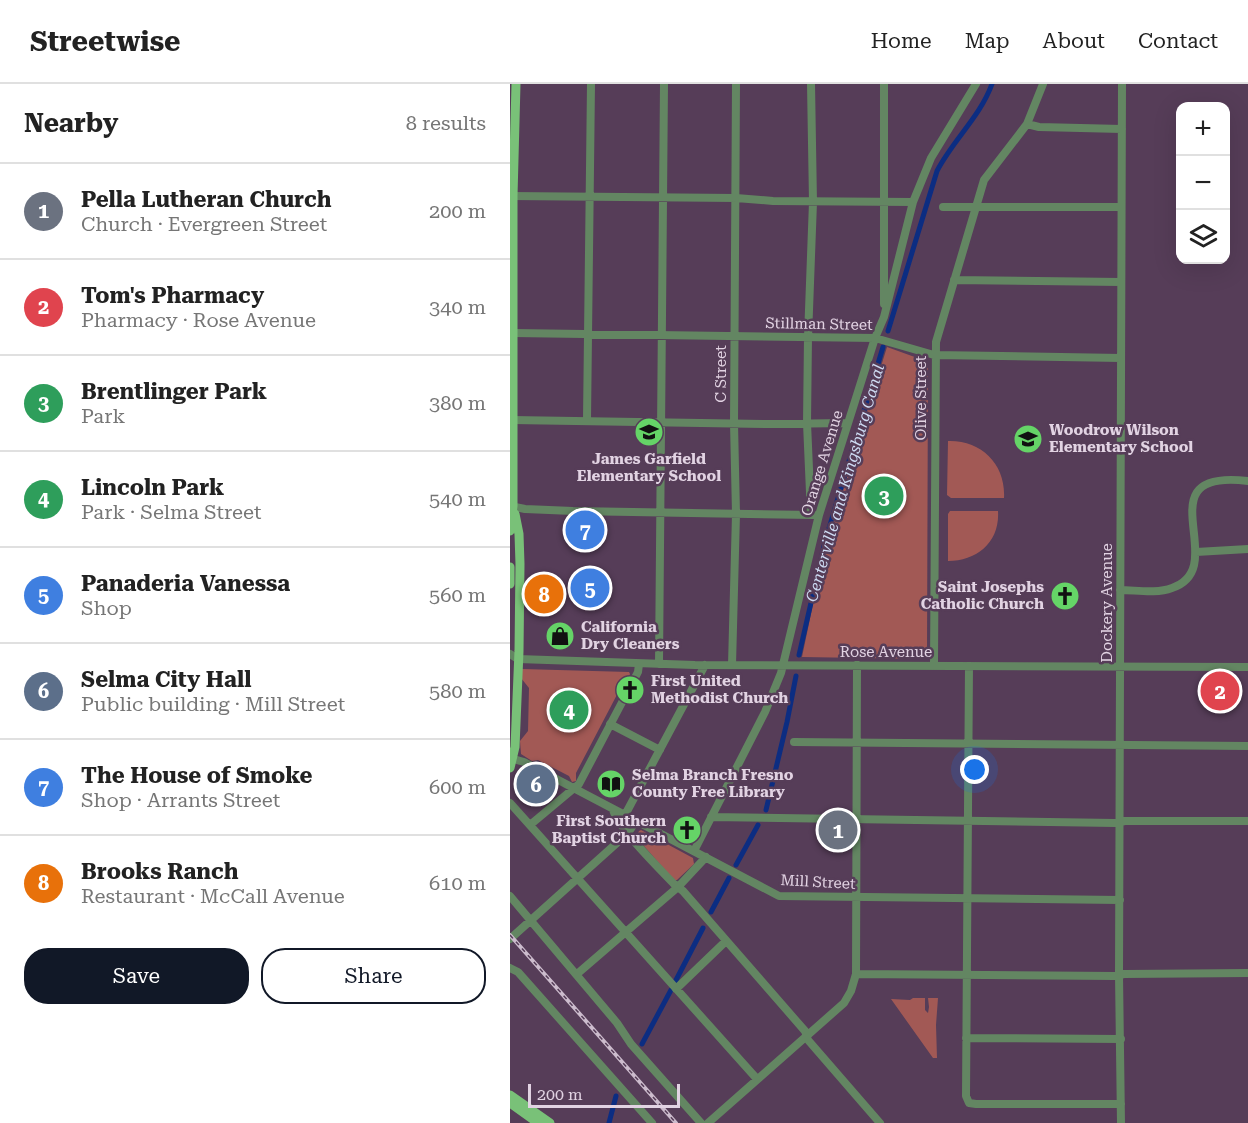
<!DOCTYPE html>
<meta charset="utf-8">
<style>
body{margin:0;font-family:"Roboto Serif",serif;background:#f2f2f2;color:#222}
.controls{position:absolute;right:18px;top:18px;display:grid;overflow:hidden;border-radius:12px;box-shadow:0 6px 24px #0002}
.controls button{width:54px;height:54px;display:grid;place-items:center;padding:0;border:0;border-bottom:2px solid #e0e0e0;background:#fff;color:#222;font:30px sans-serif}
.scale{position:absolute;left:18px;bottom:15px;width:152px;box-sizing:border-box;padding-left:6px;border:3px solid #e2d3e3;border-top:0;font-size:16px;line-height:21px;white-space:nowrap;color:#e2d3e3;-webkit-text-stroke:4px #563d58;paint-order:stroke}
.you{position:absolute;left:465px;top:686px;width:21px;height:21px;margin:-15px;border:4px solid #fff;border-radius:50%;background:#1a73e8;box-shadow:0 0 0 9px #1a73e833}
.badge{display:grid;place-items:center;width:39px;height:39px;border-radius:50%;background:#111827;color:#fff;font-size:20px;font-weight:700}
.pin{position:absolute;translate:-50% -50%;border:3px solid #fff;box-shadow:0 2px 6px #0006}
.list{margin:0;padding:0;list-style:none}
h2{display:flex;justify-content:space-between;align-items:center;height:78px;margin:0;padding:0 24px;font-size:26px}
h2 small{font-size:20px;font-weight:400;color:#767676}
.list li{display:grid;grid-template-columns:39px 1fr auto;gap:18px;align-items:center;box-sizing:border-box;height:96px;padding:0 24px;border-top:2px solid #e0e0e0}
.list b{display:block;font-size:22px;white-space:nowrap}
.list p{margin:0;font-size:20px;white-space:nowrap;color:#767676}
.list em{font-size:20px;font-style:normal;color:#767676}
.actions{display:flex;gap:12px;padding:18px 24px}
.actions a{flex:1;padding:14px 0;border:2px solid #111827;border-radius:24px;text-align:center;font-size:21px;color:#111827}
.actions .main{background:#111827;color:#fff}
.icon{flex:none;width:33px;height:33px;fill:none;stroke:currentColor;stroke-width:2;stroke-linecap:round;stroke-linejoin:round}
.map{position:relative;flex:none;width:738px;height:1039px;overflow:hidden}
header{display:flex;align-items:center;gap:36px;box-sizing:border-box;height:84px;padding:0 30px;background:#fff;border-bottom:2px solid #e0e0e0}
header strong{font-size:28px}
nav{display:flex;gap:33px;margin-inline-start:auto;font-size:21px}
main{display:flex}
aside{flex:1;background:#fff}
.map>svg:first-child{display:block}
.green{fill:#a25955}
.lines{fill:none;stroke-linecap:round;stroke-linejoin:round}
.canal{stroke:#0c2d82;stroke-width:5}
.minor{stroke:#638662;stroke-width:8}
.major{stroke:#79c178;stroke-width:9}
.rail-casing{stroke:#ccbccd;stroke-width:4}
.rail{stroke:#563d58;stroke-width:1.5;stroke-dasharray:4.5;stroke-linecap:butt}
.labels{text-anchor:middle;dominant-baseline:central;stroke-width:5;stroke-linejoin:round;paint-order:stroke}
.street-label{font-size:15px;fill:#e2d3e3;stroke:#563d58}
.poi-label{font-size:15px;font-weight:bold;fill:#e2d3e3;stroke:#563d58;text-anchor:start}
.water-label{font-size:16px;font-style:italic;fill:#cedbf3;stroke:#563d58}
</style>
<header>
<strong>Streetwise</strong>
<nav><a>Home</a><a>Map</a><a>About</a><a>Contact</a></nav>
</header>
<main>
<aside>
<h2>Nearby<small>8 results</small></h2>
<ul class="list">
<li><span class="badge" style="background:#6b7280">1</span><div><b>Pella Lutheran Church</b><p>Church · Evergreen Street</p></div><em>200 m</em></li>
<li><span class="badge" style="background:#e0444e">2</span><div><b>Tom's Pharmacy</b><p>Pharmacy · Rose Avenue</p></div><em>340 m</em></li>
<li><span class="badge" style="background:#2e9e5b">3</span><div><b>Brentlinger Park</b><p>Park</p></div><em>380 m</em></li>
<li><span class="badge" style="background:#2e9e5b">4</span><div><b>Lincoln Park</b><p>Park · Selma Street</p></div><em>540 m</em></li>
<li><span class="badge" style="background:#3f7fe0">5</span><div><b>Panaderia Vanessa</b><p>Shop</p></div><em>560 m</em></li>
<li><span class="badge" style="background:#5c6f8a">6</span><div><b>Selma City Hall</b><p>Public building · Mill Street</p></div><em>580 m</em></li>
<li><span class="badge" style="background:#3f7fe0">7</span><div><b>The House of Smoke</b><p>Shop · Arrants Street</p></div><em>600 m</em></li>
<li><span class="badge" style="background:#e8710a">8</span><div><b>Brooks Ranch</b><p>Restaurant · McCall Avenue</p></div><em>610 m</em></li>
</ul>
<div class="actions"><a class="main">Save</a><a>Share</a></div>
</aside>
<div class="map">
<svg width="738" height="1039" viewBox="0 0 738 1039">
<rect width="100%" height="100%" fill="#563d58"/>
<path class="green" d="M377,263L413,276L418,280L417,572L414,575L292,573L307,501L320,448Z
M438,357C472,356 496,381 494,414H441L437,411Z
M440,427H488C490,458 467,477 438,477V430Z
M12,585L119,588L120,590L115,602L111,603L66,689V697L62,698L59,692L28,676L22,677L11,670L10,657L18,647L19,604L11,594Z
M131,746L183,774L184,780L167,796H164L126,753L129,747Z
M403,914H415V926L418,929L419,923L418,914H428L426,941L427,974H423L381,915L400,916Z"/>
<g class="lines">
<path class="canal" d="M378,247L427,87C443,56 470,33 482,0
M289,571L315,458L373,263
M256,726L277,638L286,592
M226,781L248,741
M201,828L219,794
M165,898L193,844
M132,960L161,906
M99,1039L106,1012"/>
<path class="minor" d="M374,0V220
M517,40L529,43L612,45
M0,112L226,114L263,117L403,118
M433,123H611
M444,196L611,198
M3,249L365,254L424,271L611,274
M2,336L260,340L338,339
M77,336L81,0
M0,422L15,425L63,427L304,431
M301,431L297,339L298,253L303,118L301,0
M686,468L738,465
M610,506C626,506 646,510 662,504C724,483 630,384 738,397
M0,570L8,575L185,581L738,583
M149,580L154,0
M222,581L226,430L224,339L226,0
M424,581L426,258L474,96L517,40L533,0
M459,582L456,1012L459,1019L466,1020H611
M100,640L150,666
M284,658L738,662
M0,674L14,678L269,812L610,816
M0,719L247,995
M103,725C105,741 150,785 164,800L173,807L295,947L298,956L370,1039
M115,731L195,581
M201,733L605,739L615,737H738
M20,741L69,700L128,588L129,580
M184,767L255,628L271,589L309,431L365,254L374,233L403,118L421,74L466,0
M0,812L107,939L121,960L191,1039
M0,855L118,749L126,737
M0,884L8,888L142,1039
M67,890L168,803L196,773
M346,890L605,892L614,890L738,889
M166,905L216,857
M456,954L611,955
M198,1039L334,919L341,907L346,890L347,581
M611,1039L609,891L612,0"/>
<path class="major" d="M0,447L3,422V112L6,0
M0,483V500
M0,684L5,663L9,567L10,480L9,450L5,430
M0,1011L40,1039
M0,1019L28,1039"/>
<g class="rail-casing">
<path id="rail" d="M0,851L166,1039"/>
</g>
<use href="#rail" class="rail"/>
</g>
<defs>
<g id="school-disc" transform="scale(1.5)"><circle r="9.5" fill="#65d467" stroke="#563d58"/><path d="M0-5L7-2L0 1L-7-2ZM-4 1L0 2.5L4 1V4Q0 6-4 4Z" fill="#111"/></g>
<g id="church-disc" transform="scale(1.5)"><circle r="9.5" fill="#65d467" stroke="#563d58"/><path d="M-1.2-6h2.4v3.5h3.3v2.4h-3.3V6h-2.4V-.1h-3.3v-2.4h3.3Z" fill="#111"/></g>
<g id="shop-disc" transform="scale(1.5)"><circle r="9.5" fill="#65d467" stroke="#563d58"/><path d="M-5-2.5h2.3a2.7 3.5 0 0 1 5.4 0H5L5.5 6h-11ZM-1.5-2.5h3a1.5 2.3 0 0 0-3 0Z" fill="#111"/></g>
<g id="library-disc" transform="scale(1.5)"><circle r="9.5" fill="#65d467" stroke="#563d58"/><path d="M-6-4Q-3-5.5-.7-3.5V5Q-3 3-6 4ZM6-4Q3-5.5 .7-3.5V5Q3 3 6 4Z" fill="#111"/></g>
</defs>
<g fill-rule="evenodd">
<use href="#school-disc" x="139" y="348"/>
<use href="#school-disc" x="518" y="355"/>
<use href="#church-disc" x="555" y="512"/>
<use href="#shop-disc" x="50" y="552"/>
<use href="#church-disc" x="120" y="606"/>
<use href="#library-disc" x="101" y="700"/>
<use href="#church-disc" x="177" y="746"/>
</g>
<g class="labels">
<g class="street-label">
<text transform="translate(309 240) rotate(1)">Stillman Street</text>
<text transform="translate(211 290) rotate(-90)">C Street</text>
<text transform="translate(411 314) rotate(-90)">Olive Street</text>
<text transform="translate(312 379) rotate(-73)">Orange Avenue</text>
<text transform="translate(597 519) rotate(-90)">Dockery Avenue</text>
<text x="376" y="568">Rose Avenue</text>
<text transform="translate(308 798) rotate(3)">Mill Street</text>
</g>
<g class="poi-label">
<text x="539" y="346">Woodrow Wilson<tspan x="539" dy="17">Elementary School</tspan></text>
<text x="139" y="375" text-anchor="middle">James Garfield<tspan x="139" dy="17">Elementary School</tspan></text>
<text x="534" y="503" text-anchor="end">Saint Josephs<tspan x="534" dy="17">Catholic Church</tspan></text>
<text x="71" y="543">California<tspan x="71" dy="17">Dry Cleaners</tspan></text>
<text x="141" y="597">First United<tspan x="141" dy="17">Methodist Church</tspan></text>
<text x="122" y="691">Selma Branch Fresno<tspan x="122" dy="17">County Free Library</tspan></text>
<text x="156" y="737" text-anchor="end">First Southern<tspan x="156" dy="17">Baptist Church</tspan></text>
</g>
<g class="water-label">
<text transform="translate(335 399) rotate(-74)">Centerville and Kingsburg Canal</text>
</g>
</g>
</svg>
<div class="controls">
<button>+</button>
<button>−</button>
<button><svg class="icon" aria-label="layers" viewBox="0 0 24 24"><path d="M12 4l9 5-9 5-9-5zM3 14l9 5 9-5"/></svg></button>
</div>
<div class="scale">200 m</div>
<div class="you"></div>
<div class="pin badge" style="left:328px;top:746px;background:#6b7280">1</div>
<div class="pin badge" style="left:710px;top:607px;background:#e0444e">2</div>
<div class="pin badge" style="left:374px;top:412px;background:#2e9e5b">3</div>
<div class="pin badge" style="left:59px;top:626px;background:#2e9e5b">4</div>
<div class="pin badge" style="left:80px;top:504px;background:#3f7fe0">5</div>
<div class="pin badge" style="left:26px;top:700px;background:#5c6f8a">6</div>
<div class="pin badge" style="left:75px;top:446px;background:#3f7fe0">7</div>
<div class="pin badge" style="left:34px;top:510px;background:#e8710a">8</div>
</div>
</main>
